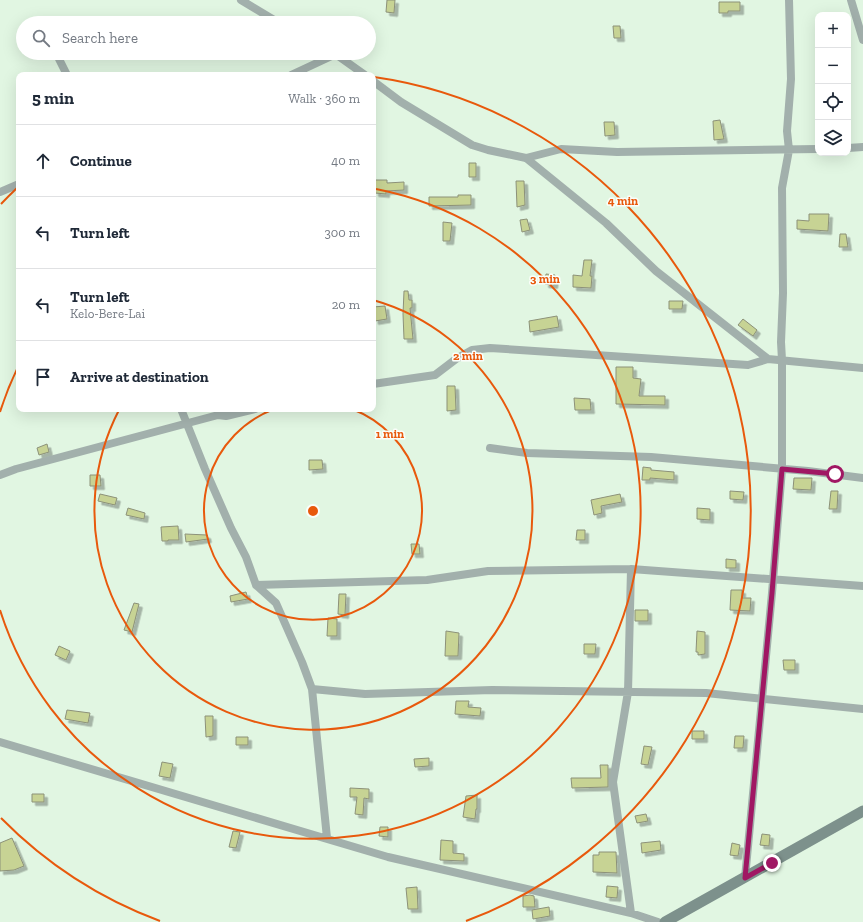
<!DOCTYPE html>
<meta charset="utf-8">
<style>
body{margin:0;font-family:"Zilla Slab",serif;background:#f2f2f3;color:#1f2937}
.controls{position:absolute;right:12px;top:12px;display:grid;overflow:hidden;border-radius:8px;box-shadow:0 4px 16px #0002}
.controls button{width:36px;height:36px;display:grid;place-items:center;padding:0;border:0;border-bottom:1px solid #e0e1e3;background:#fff;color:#1f2937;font:20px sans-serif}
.stop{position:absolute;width:12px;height:12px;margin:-9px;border:3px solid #a01763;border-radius:50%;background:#fff}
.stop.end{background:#a01763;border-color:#fff;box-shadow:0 1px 4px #0008}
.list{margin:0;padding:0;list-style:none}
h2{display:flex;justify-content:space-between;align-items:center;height:52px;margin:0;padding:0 16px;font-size:17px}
h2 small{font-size:13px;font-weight:400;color:#747a83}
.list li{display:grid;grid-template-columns:26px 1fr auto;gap:12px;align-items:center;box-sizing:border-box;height:72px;padding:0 16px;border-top:1px solid #e0e1e3}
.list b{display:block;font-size:15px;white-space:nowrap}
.list p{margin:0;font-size:13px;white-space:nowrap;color:#747a83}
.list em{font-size:13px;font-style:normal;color:#747a83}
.icon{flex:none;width:22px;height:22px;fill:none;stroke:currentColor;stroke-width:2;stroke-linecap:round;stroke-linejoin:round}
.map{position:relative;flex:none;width:863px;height:922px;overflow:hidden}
.search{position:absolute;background:#fff;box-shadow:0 4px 16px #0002;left:16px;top:16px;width:360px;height:44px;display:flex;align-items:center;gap:10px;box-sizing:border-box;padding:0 14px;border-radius:22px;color:#747a83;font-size:15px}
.panel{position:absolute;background:#fff;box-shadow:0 4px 16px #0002;left:16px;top:72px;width:360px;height:340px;border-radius:8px}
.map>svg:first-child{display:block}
.building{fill:#c7d394;stroke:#8c9179;filter:url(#shadow)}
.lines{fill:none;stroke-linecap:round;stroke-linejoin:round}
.minor{stroke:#a2b0ac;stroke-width:8}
.secondary{stroke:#7d918c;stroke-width:11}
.route{stroke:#a01763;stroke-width:5}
.ring{fill:none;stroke:#e8590c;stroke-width:2}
.centre{fill:#e8590c;stroke:#fafefa;stroke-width:2}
.ring-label{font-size:12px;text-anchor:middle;font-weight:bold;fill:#e8590c;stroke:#fafefa;stroke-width:3;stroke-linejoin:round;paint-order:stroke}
</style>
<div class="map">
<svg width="863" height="922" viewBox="0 0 863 922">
<defs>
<filter id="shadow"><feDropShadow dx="3.5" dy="3.5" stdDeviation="0" flood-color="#0004"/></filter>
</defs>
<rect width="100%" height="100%" fill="#e1f6e2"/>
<path class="building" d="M387,0H395L394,13L386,12Z
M719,2H740V11H728V13H719Z
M613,26H620L621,38H614Z
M720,120L724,139L714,140L713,121Z
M604,122H614L615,135L605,136Z
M469,163H476V177H469Z
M375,180H387V183L404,182V190L386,191V194L375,193Z
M516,181H524L525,205L517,207Z
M458,195H471V205L429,206V197H458Z
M809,214H829L828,231L797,229V220L809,221Z
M527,219L530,230L522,232L520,220Z
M443,222L452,223L450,241H443Z
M840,234H846L848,247H839Z
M584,260H592L590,276H592L591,288L573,287V275L582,276Z
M546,274L555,275L554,285L545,284Z
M404,291H408L409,300H412V308H410L413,339H404L403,314Z
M669,301H683L682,309H669Z
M385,306L387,319L375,321L373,307Z
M557,316L559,327L530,332L529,321Z
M743,319L757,330L753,336L738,325Z
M616,367H633V378L641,379L639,396H665V405L616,404Z
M447,386H455L456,410L447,411Z
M574,398L590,399L591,410H575Z
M47,444L49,452L39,455L37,448Z
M309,460H322L323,469L309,470Z
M643,467L651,468V470L674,472V480L650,478V480H642Z
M90,475H100L101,486H90Z
M794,478H812L811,490L793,489Z
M730,491L744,492L743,500L730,499Z
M831,491H838L837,509H829Z
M100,494L117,498L115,505L98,501Z
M620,494L622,502L601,506L602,513L594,515L591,500Z
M128,508L145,513L144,519L126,515Z
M697,508L710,509V520L697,519Z
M178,526L179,540H168V541H162L161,527Z
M577,530H585V540H576Z
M185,534L207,535L208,539L186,542Z
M411,544H419L420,554H412Z
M726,559L736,560V568H726Z
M731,590H742V598H751L750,611L730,610Z
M246,592L248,599L231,602L230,596Z
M339,594H346L345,615L338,614Z
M134,603L139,604L132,632L124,630Z
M635,610H648V621H635Z
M328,618L337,619V636H327Z
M446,631L459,633L458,656H445Z
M697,631L705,632V654L698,655V652H696Z
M584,644H596L595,654H584Z
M59,646L70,651L66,660L55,655Z
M783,660H795V670H784Z
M456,701H469L468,707L481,708L480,716L455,714Z
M67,710L90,713L88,723L65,719Z
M205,716H213V736L206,737Z
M692,731H704V739H692Z
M735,736H744L743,748H734Z
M236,737H248V745H236Z
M644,746L652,747L648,765L641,764Z
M429,758V766L415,767L414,759Z
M162,762L173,764L170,778L159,776Z
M600,765H608V787L572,788L571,778H601Z
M350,788L369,789V799L364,798L363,815L355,814L357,797H350Z
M32,794H44V802H32Z
M477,795V809H476L475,819L463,817L466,796Z
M646,814L648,821L637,823L635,816Z
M380,827H388V837L379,836Z
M233,831L240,832L236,848L229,847Z
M762,834L770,835L769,846L760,845Z
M12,838L24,866L14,870L0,871V843Z
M441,840L453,841V853L464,854V861L440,860Z
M660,841L661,850L642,853L641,843Z
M732,843L740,845L738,856L730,855Z
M599,852H616L617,873L593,872V855H599Z
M607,886L618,887L617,898L606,897Z
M417,887L418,909H408L406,888Z
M530,895L534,896L535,907H523V896Z
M549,907L550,916L533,919L532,910Z"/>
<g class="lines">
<path class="minor" d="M241,0L279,23
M851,0L863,40
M334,53L365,75
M59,59L67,75
M291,75L336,54
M373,81L401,102L472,145L488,150L526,158L606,223L656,271L768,359
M848,148L863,147
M526,158L561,149L617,152L818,149
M0,192L19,184
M373,384L435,375L456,359L472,350L490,348L748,365L768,359L863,368
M181,409L205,469L231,528L246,557L256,585L276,603L302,662L312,689L327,838
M490,448L527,453L651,457L808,471L863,478
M0,475L16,469L218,415L226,416L255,409
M256,585L427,580L488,571L631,569L863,586
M312,689L365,694L492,690L706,693L863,709
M0,742L388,857L631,913L658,922
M745,878L772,593L782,469V360L781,342L783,293L782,188L789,150L787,131L791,79L789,0
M631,913L613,782L628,692L631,569"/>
<path class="secondary" d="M665,922L863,811"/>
</g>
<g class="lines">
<path class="route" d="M772,863L745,878L772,593L782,469L835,474"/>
</g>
<g class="ring">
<path d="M352 409A109 109 0 1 1 274 409"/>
<path d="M373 300A219 219 0 1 1 119 410"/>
<path d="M0 412A328 328 0 0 1 18 367M376 189A328 328 0 1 1 0 610"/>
<path d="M160 921A438 438 0 0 1 1 818M1 204A438 438 0 0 1 17 188M275 75A438 438 0 0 1 351 75M374 77A438 438 0 0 1 466 921"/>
</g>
<circle cx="313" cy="511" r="6" class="centre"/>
<g class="ring-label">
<text x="623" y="205">4 min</text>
<text x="545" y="283">3 min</text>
<text x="468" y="360">2 min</text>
<text x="390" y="438">1 min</text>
</g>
</svg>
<div class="controls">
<button>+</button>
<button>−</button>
<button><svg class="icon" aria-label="locate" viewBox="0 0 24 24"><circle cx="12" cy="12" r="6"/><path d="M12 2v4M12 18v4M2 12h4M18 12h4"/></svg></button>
<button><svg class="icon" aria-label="layers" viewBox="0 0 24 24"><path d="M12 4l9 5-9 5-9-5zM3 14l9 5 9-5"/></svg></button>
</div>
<div class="stop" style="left:835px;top:474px"></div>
<div class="stop end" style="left:772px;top:863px"></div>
<div class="search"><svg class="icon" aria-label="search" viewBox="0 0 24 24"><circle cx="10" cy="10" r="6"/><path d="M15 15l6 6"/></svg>Search here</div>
<section class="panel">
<h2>5 min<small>Walk · 360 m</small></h2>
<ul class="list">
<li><svg class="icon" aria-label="ahead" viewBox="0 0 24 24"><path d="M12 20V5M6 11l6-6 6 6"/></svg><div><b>Continue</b></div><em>40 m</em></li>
<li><svg class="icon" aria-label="left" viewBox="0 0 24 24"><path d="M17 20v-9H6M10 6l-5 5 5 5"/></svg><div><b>Turn left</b></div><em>300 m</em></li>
<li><svg class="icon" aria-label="left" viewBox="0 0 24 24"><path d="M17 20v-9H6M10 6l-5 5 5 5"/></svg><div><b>Turn left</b><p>Kelo-Bere-Lai</p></div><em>20 m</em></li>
<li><svg class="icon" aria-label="arrive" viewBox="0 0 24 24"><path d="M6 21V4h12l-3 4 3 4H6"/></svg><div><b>Arrive at destination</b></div></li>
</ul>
</section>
</div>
